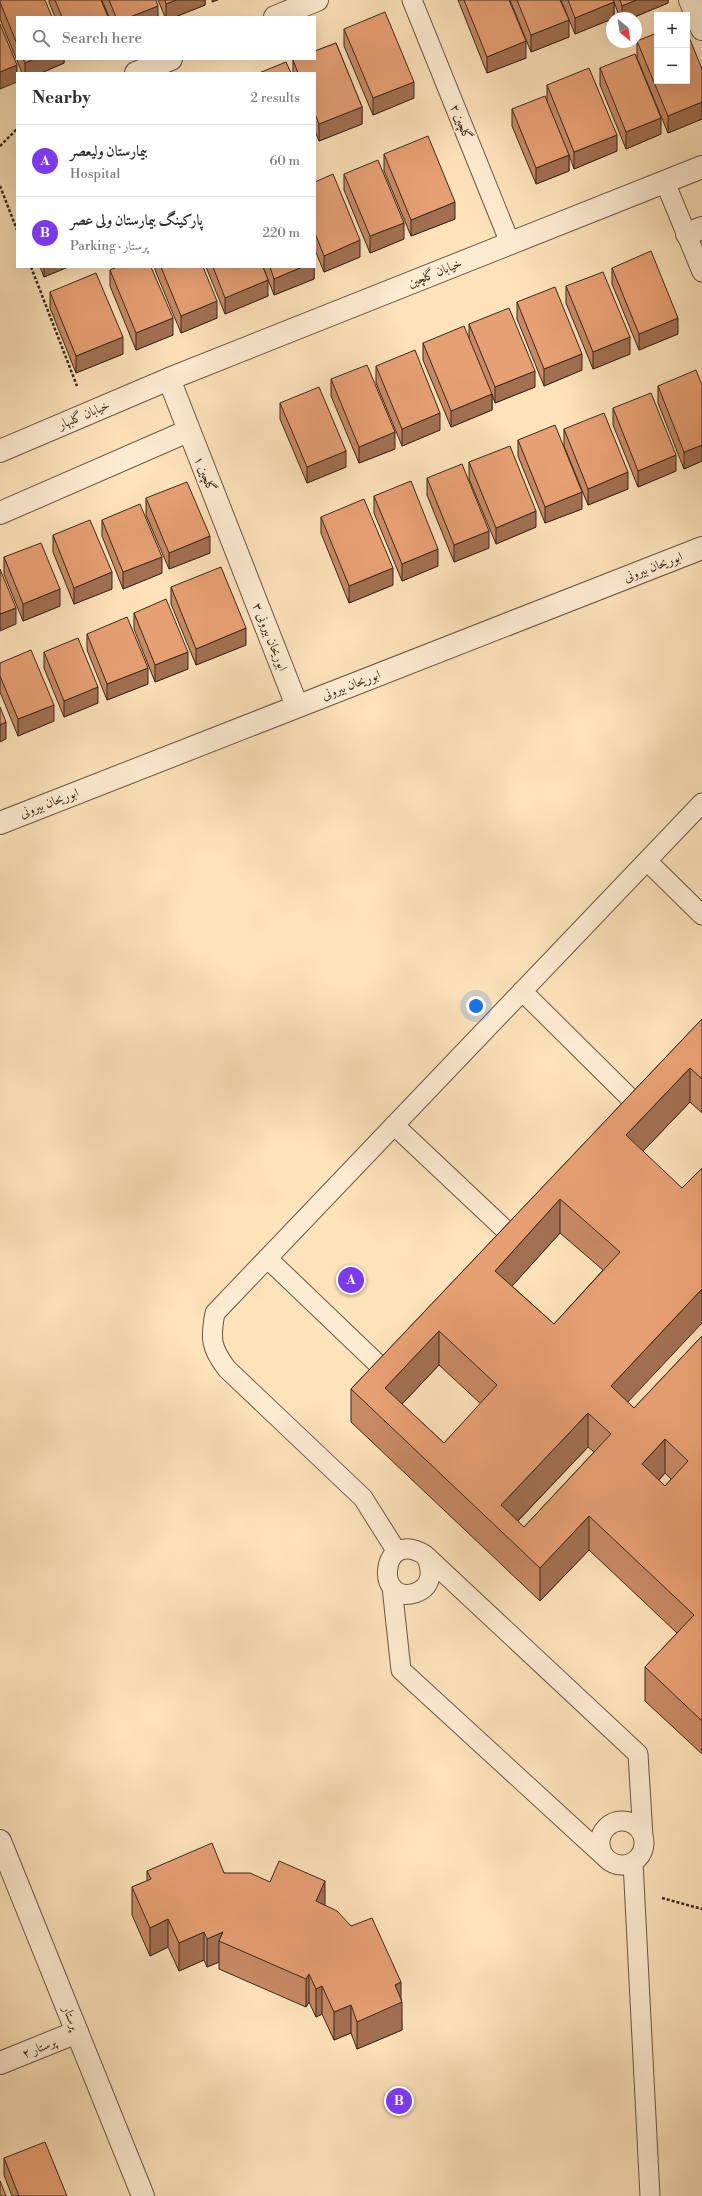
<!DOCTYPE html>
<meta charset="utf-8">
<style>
body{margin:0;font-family:"Libre Bodoni",Amiri,serif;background:#f2f2f3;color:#2b2b33}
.controls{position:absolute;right:12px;top:12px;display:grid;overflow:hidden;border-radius:0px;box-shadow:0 4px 16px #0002}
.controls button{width:36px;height:36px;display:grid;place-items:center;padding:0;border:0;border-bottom:1px solid #e1e1e2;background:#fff;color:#2b2b33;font:20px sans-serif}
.compass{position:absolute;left:606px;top:12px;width:36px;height:36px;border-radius:50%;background:#fff;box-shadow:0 4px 16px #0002;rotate:150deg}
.you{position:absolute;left:476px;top:1006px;width:14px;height:14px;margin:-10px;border:3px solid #fff;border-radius:50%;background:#1a73e8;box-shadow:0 0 0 6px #1a73e833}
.badge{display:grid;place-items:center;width:26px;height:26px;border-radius:50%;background:#7c3aed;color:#fff;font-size:13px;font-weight:700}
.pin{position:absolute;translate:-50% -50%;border:2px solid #fff;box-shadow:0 1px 4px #0006}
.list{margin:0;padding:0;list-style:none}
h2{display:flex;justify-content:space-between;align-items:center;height:52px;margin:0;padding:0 16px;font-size:17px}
h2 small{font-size:13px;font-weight:400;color:#7c7c81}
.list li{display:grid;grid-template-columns:26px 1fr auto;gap:12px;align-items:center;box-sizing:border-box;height:72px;padding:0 16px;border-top:1px solid #e1e1e2}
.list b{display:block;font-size:15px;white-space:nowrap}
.list p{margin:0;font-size:13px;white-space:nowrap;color:#7c7c81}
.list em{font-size:13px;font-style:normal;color:#7c7c81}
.icon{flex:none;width:22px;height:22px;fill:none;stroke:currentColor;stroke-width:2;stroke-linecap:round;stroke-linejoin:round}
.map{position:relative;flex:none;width:702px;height:2196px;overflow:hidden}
.search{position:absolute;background:#fff;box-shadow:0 4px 16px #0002;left:16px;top:16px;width:300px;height:44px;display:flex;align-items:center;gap:10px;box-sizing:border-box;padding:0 14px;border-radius:0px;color:#7c7c81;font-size:15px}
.panel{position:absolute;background:#fff;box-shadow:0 4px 16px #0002;left:16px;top:72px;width:300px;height:196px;border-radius:0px}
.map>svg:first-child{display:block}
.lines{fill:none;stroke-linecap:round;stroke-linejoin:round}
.service-casing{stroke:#6a5744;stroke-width:21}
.minor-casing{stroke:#6a5744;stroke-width:24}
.tertiary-casing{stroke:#6a5744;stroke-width:24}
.path{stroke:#39291d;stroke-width:2.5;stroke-dasharray:3 2;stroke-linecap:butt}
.service{stroke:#feecd2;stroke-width:19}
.minor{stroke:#feecd2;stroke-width:22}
.tertiary{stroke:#feecd2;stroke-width:22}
.wall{fill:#c78a64;stroke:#39291d;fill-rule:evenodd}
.shaded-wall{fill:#a27051;stroke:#39291d}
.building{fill:#e7a074;stroke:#39291d;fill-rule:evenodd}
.labels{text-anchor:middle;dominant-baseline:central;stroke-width:4;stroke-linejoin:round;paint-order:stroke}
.street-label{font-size:13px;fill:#39291d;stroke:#feecd2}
</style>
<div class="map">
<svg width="702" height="2196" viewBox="0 0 702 2196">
<rect width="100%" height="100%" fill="#fde2ba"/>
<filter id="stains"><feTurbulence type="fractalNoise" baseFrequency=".005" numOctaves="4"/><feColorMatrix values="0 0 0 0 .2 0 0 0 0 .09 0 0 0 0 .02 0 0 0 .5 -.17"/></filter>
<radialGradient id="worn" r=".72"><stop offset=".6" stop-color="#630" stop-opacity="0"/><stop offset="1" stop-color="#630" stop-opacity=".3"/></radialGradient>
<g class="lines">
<g class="service-casing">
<path id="service" d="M412,0L510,243
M665,182L702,272
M647,861L702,915
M522,991L636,1104
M394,1125L514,1238
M267,1258L384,1370
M397,1552L363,1498L227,1369C211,1348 210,1339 215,1313L702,803
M425,1555C433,1569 433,1587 415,1593C374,1606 380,1527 425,1555L638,1754L643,1837
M392,1587L401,1670L606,1858
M600 1843a22 22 0 1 1 44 0a22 22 0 1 1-44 0Z
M633,1862L650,2196"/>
</g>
<g class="minor-casing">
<path id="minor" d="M690,0L702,29
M275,17L317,0
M136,73L171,59
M687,234L702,228
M169,379L297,706
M0,451L169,379L702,167
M0,513L188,431
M0,2063L77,2032"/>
</g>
<g class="tertiary-casing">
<path id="tertiary" d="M0,823L702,548
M0,1841L143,2196"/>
</g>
<path class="path" d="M0,146L17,129
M0,186L17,230
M31,267L77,386
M662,1898L702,1909"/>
<use href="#service" class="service"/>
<use href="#minor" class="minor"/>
<use href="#tertiary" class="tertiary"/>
</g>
<path class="wall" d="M0,0L17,17V59H64V63L41,73H22L0,19Z
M49,0H101L108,17H55L49,2Z
M102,0H156L158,17H109Z
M158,0H205V5L175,17H165Z
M458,0H509L526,58L487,73Z
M510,0H560L569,37L531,52Z
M561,0H668V3L632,18H620L614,2V18L575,34Z
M344,29L414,98L373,115L344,46Z
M637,41L702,69V119L668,133L637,58Z
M336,43L362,107V124L319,141L315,131V73H293V60L296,59H315V51Z
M600,68L661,134L626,149L600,85Z
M547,85L617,151L574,169L569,155V171L536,184L512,126V109L547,102Z
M384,154L455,219L411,236L384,171Z
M344,174L404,239L370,253L344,190Z
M315,182L360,257L324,272L315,250Z
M40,267H68L44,277Z
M155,267H203L217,318L181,333L155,270Z
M206,267H263L268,296L225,314Z
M263,267H314V279L274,295Z
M612,268L678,334L639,350L612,284Z
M110,270L173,335L136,350L110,286Z
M566,286L630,354L593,369L566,303Z
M50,292L123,354L76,373L50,308Z
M517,302L582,370L544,386L517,319Z
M469,324L535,387L495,403L492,394V410L451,427L423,360V343L469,340Z
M376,366L440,430L402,446L376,383Z
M331,379L395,449L359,463L331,396Z
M702,385V461L684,469L658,403V386Z
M280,403L346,467L307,483L280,419Z
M613,408L676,471L638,487L613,425Z
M564,429L628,489L588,505L564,446Z
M518,440L582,509L545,523L518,456Z
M469,462L536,527L496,544L469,479Z
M427,478L489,548L454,562L427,495Z
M374,496L438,566L402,581L374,513Z
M146,498L210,553L169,569L146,515Z
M321,517L393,585L349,603L321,533Z
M102,520L162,573L123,589L102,536Z
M53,535L112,589L74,604L53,552Z
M4,557L60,606L23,621L4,574Z
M171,587L246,645L196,665L171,604Z
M134,613L188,669L155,682L134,629Z
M87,634L148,684L107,700L87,650Z
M44,652L98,703L64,717L44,668Z
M0,663L54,721L18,736L0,692Z
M702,1019V1113L690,1102L643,1151L627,1402L634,1408L702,1336V1754L645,1701V1667L677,1633L589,1550L540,1601L351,1422V1389ZM560,1233L603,1270L554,1324L512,1286ZM439,1365L481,1404L444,1443L402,1404ZM588,1447L594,1452L524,1527L518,1521ZM665,1473L671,1479L665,1486L659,1480Z
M147,1871L224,1873L325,1905L401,1999L402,2030L357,2049L351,2033L334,2040L322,2014L316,2017L309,2002L306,2007L219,1969V1962L207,1967L204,1960L179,1971L168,1947L150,1956L132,1915V1887L147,1881Z
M4,2158L67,2196H12L4,2175Z"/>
<path class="shaded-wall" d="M176,0H205V5L175,17H166V4Z
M212,0H218L212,2Z
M636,0H668V3L632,18H622V6Z
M614,2V18H612V19L575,34V18Z
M158,6V17H130Z
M569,20V37L531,52V35Z
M526,41V58L487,73V57Z
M34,59H64V63L41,73H25V63Z
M17,65V82L0,89V72Z
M414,82V98L373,115V98Z
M702,102V119L668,133V116Z
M362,107V124L319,141V124Z
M661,118V134L626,149V132Z
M617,135V151L574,169V152Z
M569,155V171L536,184V168Z
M455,202V219L411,236V220Z
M404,223V239L370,253V236Z
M360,240V257L324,272V256Z
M44,267H68L44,277Z
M302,267H314V279L274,295V279Z
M268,280V296L225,314V298Z
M217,301V318L181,333V316Z
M173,318V335L136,350V333Z
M678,318V334L639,350V334Z
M123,337V354L76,373V356Z
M630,337V354L593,369V352Z
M582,354V370L544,386V369Z
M535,371V387L495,403V387Z
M492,394V410L451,427V411Z
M440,413V430L402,446V429Z
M395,432V449L359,463V447Z
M702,445V461L684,469V452Z
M346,451V467L307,483V467Z
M676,455V471L638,487V471Z
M628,472V489L588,505V489Z
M582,492V509L545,523V507Z
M536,511V527L496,544V528Z
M489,531V548L454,562V545Z
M210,536V553L169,569V553Z
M438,549V566L402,581V564Z
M162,557V573L123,589V572Z
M393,568V585L349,603V586Z
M112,572V589L74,604V588Z
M60,589V606L23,621V604Z
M16,608V624L0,631V614Z
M246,628V645L196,665V649Z
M188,652V669L155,682V665Z
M148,668V684L107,700V684Z
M98,687V703L64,717V701Z
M54,705V721L18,736V719Z
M6,722V739L0,742V725Z
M690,1068V1102L626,1169V1135Z
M560,1199V1233L495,1305V1271Z
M702,1289V1323L611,1420V1386Z
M439,1331V1365L385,1422V1388Z
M588,1413V1447L505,1534L501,1505Z
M665,1439V1473L642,1498V1464Z
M589,1516V1550L540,1601V1568Z
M325,1881V1909L316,1901Z
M168,1919V1947L150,1956V1928Z
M204,1932V1960L179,1971V1943Z
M223,1932L219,1941V1962L207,1967V1939Z
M309,1974V2002L306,2007V1979Z
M401,1982V2002H402V2030L357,2049V2022L395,1985Z
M322,1986V2014L316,2017V1989Z
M351,2005V2033L334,2040V2012Z"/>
<path class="building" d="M0,0H45L52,17H17V44L0,2Z
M55,0H101L108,17H62Z
M109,0H156L158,6L130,17H116Z
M165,0H176L166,4Z
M464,0H509L526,41L487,57Z
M517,0H560L569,20L531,35Z
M568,0H613L614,2L575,18Z
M620,0H636L622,6Z
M385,12L414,82L373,98L344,29Z
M0,24L17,65L0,72Z
M687,32L702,69V102L668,116L637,41L657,33V81H687Z
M336,43L362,107L319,124L315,114V73H298L293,60L296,59H315V51Z
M635,54L661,118L626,132L600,68Z
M23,59H34L25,63Z
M286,62L291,73H259Z
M589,68L617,135L574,152L547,85Z
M545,96L569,155L536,168L512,109Z
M428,136L455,202L411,220L384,154Z
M378,160L404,223L370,236L344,174Z
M333,174L360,240L324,256L315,233V182Z
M651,251L678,318L639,334L612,268Z
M117,267H151L173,318L136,333L110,270Z
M161,267H203L217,301L181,316Z
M213,267H263L268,280L225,298Z
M270,267H302L274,279Z
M603,272L630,337L593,352L566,286Z
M96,273L123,337L76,356L50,292Z
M555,287L582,354L544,369L517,302Z
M509,308L535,371L495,387L469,324Z
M464,326L492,394L451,411L423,343Z
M415,350L440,413L402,429L376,366Z
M367,365L395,432L359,447L331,379Z
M696,370L702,385V445L684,452L658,386Z
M319,387L346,451L307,467L280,403Z
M651,393L676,455L638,471L613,408Z
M604,413L628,472L588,489L564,429Z
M555,425L582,492L545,507L518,440Z
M510,446L536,511L496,528L469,462Z
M462,464L489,531L454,545L427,478Z
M411,481L438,549L402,564L374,496Z
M187,482L210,536L169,553L146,498Z
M364,499L393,568L349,586L321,517Z
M140,504L162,557L123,572L102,520Z
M90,520L112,572L74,588L53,535Z
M41,543L60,589L23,604L4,557Z
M221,567L246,628L196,649L171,587Z
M0,569L16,608L0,614Z
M166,599L188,652L155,665L134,613Z
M127,617L148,668L107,684L87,634Z
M78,638L98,687L64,701L44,652Z
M31,650L54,705L18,719L0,676V663Z
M0,707L6,722L0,725Z
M702,1019V1079L690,1068L626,1135L682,1188L702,1168V1289L611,1386L634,1408L702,1336V1721L645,1667L694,1615L589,1516L540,1568L351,1389ZM560,1199L620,1252L554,1324L495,1271ZM439,1331L497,1385L444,1443L385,1388ZM588,1413L611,1434L524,1527L501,1505ZM665,1439L688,1461L665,1486L642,1464Z
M212,1843L224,1873H250L270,1882L279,1861L325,1881L316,1901L337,1911L351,1926L372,1918L401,1982L395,1985L402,2002L357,2022L351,2005L334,2012L322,1986L316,1989L309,1974L306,1979L219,1941L223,1932L207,1939L204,1932L179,1943L168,1919L150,1928L132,1887L151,1879L147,1871Z
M45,2142L67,2196H19L4,2158Z
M0,2181L6,2196H0Z"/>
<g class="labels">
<g class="street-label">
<text transform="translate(461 122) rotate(68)">گلچین ۲</text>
<text transform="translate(435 273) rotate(-22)">خیابان گلچین</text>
<text transform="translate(84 415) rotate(-23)">خیابان گلبهار</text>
<text transform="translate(205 474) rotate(68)">گلچین ۱</text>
<text transform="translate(653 567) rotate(-21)">ابوریحان بیرونی</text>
<text transform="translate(270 637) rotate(68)">ابوریحان بیرونی ۳</text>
<text transform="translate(351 685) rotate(-21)">ابوریحان بیرونی</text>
<text transform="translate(49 803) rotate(-21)">ابوریحان بیرونی</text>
<text transform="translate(71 2018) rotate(68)">پرستار</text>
<text transform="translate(39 2048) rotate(-22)">پرستار ۲</text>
</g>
</g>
<rect width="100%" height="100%" filter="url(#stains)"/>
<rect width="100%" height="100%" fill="url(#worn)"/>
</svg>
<div class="controls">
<button>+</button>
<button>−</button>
</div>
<svg class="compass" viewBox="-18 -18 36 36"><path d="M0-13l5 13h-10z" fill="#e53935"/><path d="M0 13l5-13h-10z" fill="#7c7c81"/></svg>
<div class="you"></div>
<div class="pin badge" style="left:351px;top:1280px">A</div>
<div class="pin badge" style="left:399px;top:2101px">B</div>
<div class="search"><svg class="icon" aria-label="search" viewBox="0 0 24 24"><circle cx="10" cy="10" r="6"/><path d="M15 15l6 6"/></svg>Search here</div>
<section class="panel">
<h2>Nearby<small>2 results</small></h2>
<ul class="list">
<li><span class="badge">A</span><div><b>بیمارستان ولیعصر</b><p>Hospital</p></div><em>60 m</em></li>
<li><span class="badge">B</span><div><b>پارکینگ بیمارستان ولی عصر</b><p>Parking · پرستار</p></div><em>220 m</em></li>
</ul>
</section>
</div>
